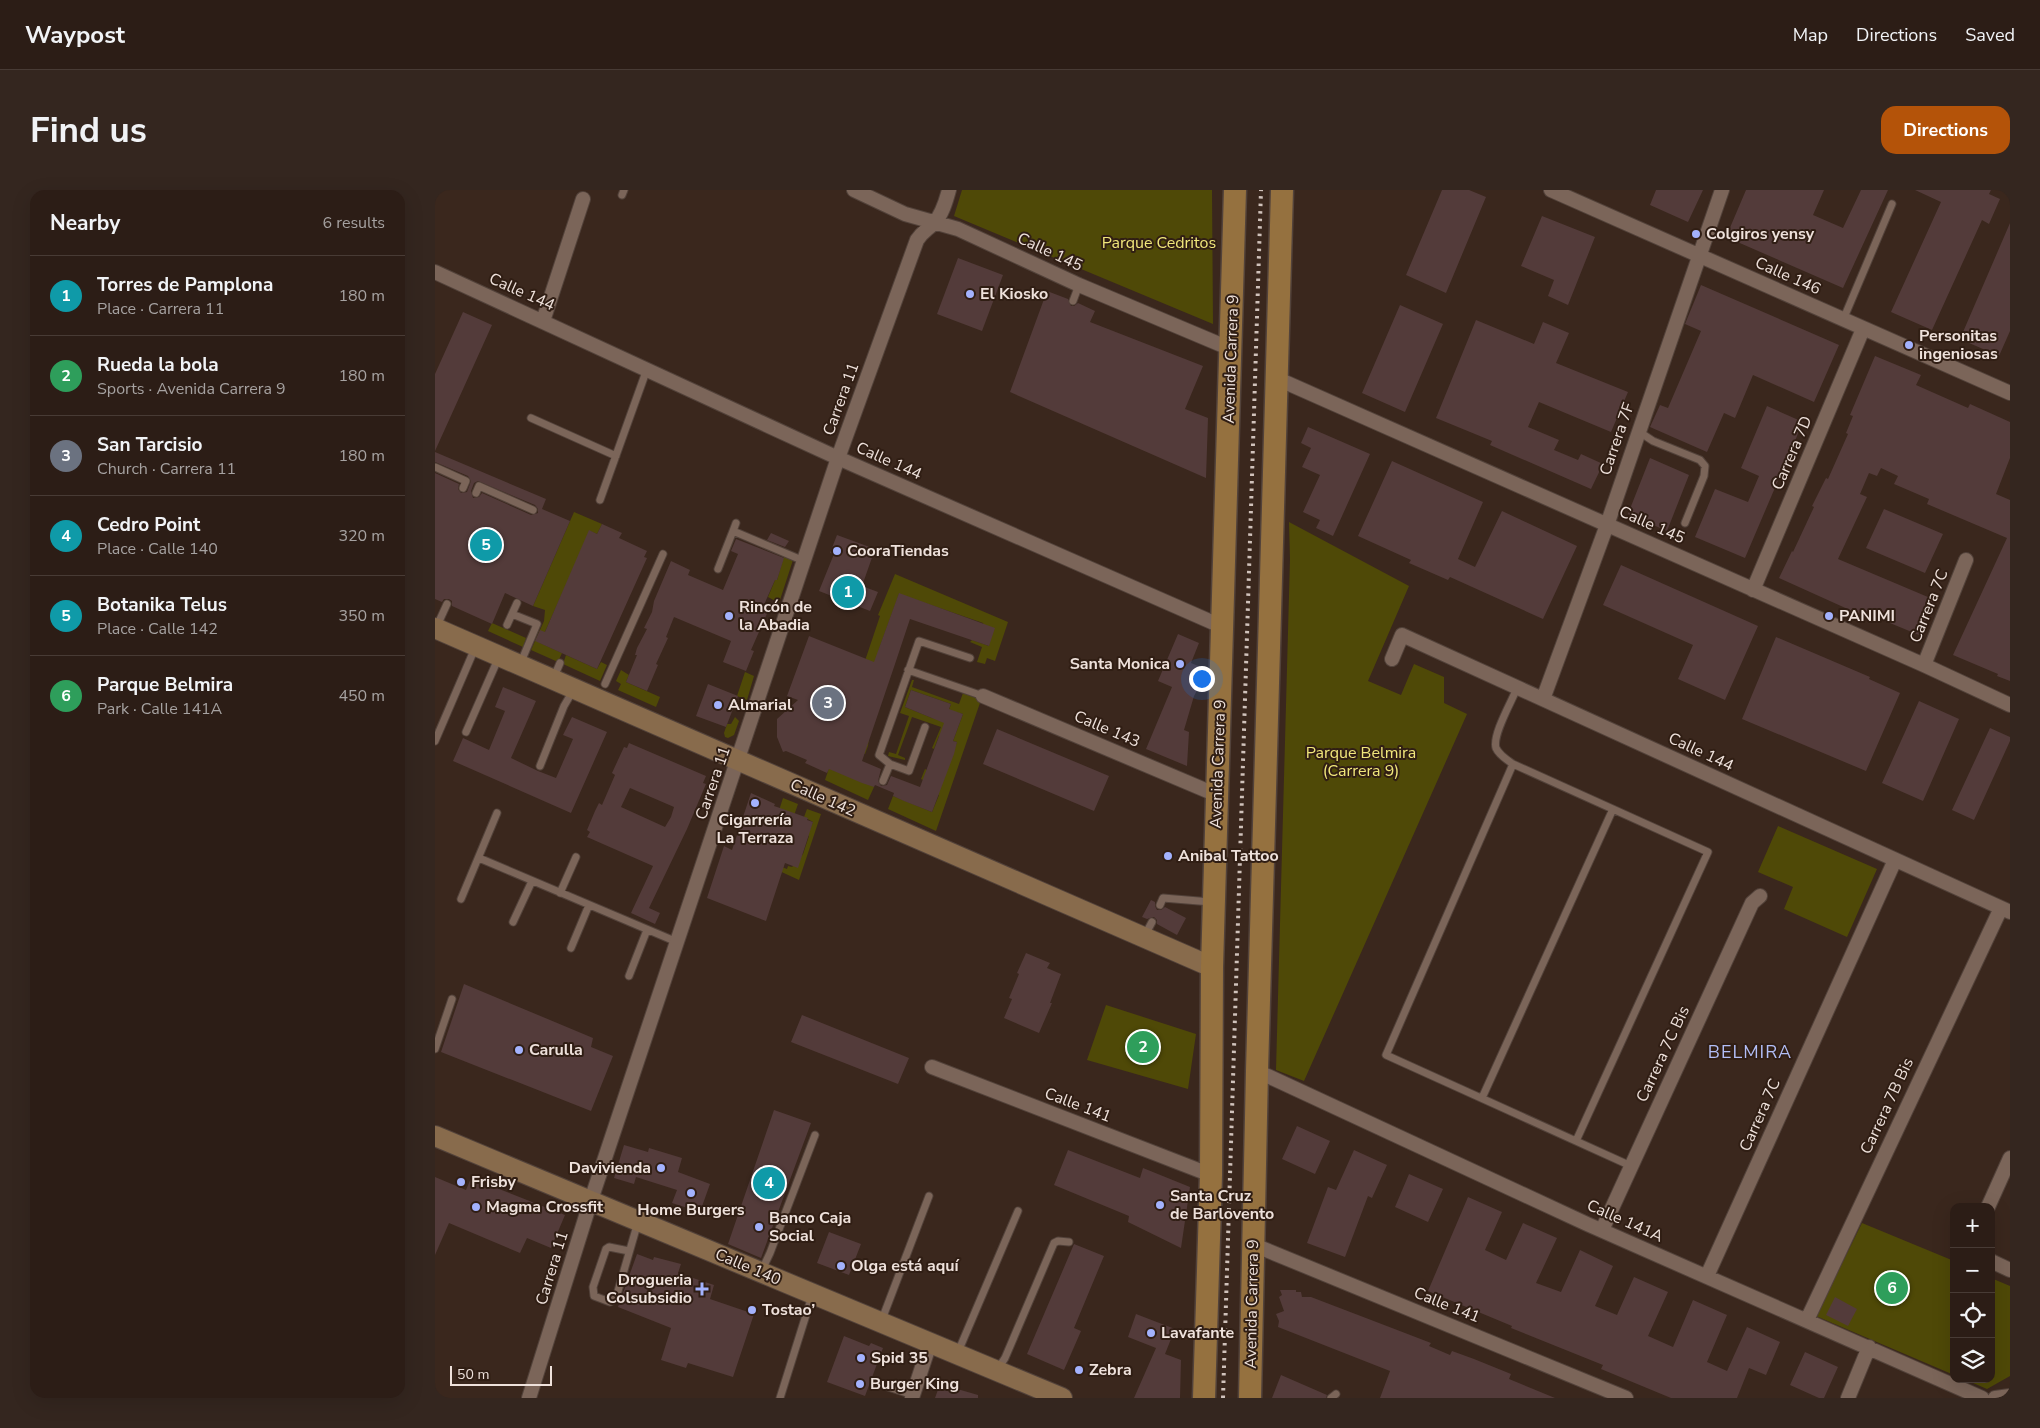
<!DOCTYPE html>
<meta charset="utf-8">
<style>
body{margin:0;font-family:"Nunito Sans",sans-serif;background:#34261f;color:#f1f3f6}
.controls{position:absolute;right:15px;bottom:15px;display:grid;overflow:hidden;border-radius:10px;box-shadow:0 5px 20px #0002}
.controls button{width:45px;height:45px;display:grid;place-items:center;padding:0;border:0;border-bottom:1px solid #483b35;background:#2c1d16;color:#f1f3f6;font:25px sans-serif}
.scale{position:absolute;left:15px;bottom:12px;width:102px;box-sizing:border-box;padding-left:5px;border:2px solid #eee1db;border-top:0;font-size:14px;line-height:18px;white-space:nowrap;color:#eee1db;-webkit-text-stroke:4px #301e14;paint-order:stroke}
.you{position:absolute;left:766px;top:488px;width:18px;height:18px;margin:-12px;border:4px solid #fff;border-radius:50%;background:#1a73e8;box-shadow:0 0 0 8px #1a73e833}
.badge{display:grid;place-items:center;width:32px;height:32px;border-radius:50%;background:#b45309;color:#fff;font-size:16px;font-weight:700}
.pin{position:absolute;translate:-50% -50%;border:2px solid #fff;box-shadow:0 1px 5px #0006}
.list{margin:0;padding:0;list-style:none}
h2{display:flex;justify-content:space-between;align-items:center;height:65px;margin:0;padding:0 20px;font-size:21px}
h2 small{font-size:16px;font-weight:400;color:#a6a2a1}
.list li{display:grid;grid-template-columns:32px 1fr auto;gap:15px;align-items:center;box-sizing:border-box;height:80px;padding:0 20px;border-top:1px solid #483b35}
.list b{display:block;font-size:19px;white-space:nowrap}
.list p{margin:0;font-size:16px;white-space:nowrap;color:#a6a2a1}
.list em{font-size:16px;font-style:normal;color:#a6a2a1}
.icon{flex:none;width:28px;height:28px;fill:none;stroke:currentColor;stroke-width:2;stroke-linecap:round;stroke-linejoin:round}
.map{position:relative;flex:none;width:1575px;height:1208px;overflow:hidden;border-radius:15px}
header{display:flex;align-items:center;gap:30px;box-sizing:border-box;height:70px;padding:0 25px;background:#2c1d16;border-bottom:1px solid #483b35}
header strong{font-size:24px}
nav{display:flex;gap:28px;margin-inline-start:auto;font-size:18px}
.intro{display:flex;align-items:center;justify-content:space-between;box-sizing:border-box;height:120px;padding:0 30px}
h1{margin:0;font-size:35px}
.button{padding:12px 22px;border-radius:15px;background:#b45309;color:#fff;font-size:18px;font-weight:700}
main{display:flex;gap:30px;padding:0 30px}
aside{flex:1;background:#2c1d16;border-radius:15px;box-shadow:0 5px 20px #0002}
.map>svg:first-child{display:block}
.green{fill:#4f4907}
.building{fill:#533b3a;fill-rule:evenodd}
.lines{fill:none;stroke-linecap:round;stroke-linejoin:round}
.lane-casing{stroke:#52423a;stroke-width:9}
.street-casing{stroke:#52423a;stroke-width:16}
.secondary-casing{stroke:#52423a;stroke-width:22}
.primary-casing{stroke:#52423a;stroke-width:25}
.lane{stroke:#7b6559;stroke-width:7}
.street{stroke:#7b6559;stroke-width:14}
.secondary{stroke:#886b4c;stroke-width:20}
.primary{stroke:#95713f;stroke-width:22}
.rail{stroke:#d0c2bb;stroke-width:4;stroke-dasharray:2.5 5;stroke-linecap:butt}
.poi-dot{fill:#a3b2fd;stroke:#301e14;stroke-width:2}
.labels{text-anchor:middle;dominant-baseline:central;stroke-width:4;stroke-linejoin:round;paint-order:stroke}
.poi-label{font-size:16px;font-weight:bold;fill:#eee1db;stroke:#301e14;text-anchor:start}
.park-label{font-size:16px;fill:#f1e77b;stroke:#301e14}
.street-label{font-size:16px;fill:#eee1db;stroke:#301e14}
.neighbourhood-label{font-size:18px;letter-spacing:1px;fill:#b2bef6;stroke:#301e14}
</style>
<header>
<strong>Waypost</strong>
<nav><a>Map</a><a>Directions</a><a>Saved</a></nav>
</header>
<div class="intro"><h1>Find us</h1><a class="button">Directions</a></div>
<main>
<aside>
<h2>Nearby<small>6 results</small></h2>
<ul class="list">
<li><span class="badge" style="background:#0f9aa8">1</span><div><b>Torres de Pamplona</b><p>Place · Carrera 11</p></div><em>180 m</em></li>
<li><span class="badge" style="background:#2e9e5b">2</span><div><b>Rueda la bola</b><p>Sports · Avenida Carrera 9</p></div><em>180 m</em></li>
<li><span class="badge" style="background:#6b7280">3</span><div><b>San Tarcisio</b><p>Church · Carrera 11</p></div><em>180 m</em></li>
<li><span class="badge" style="background:#0f9aa8">4</span><div><b>Cedro Point</b><p>Place · Calle 140</p></div><em>320 m</em></li>
<li><span class="badge" style="background:#0f9aa8">5</span><div><b>Botanika Telus</b><p>Place · Calle 142</p></div><em>350 m</em></li>
<li><span class="badge" style="background:#2e9e5b">6</span><div><b>Parque Belmira</b><p>Park · Calle 141A</p></div><em>450 m</em></li>
</ul>
</aside>
<div class="map">
<svg width="1575" height="1208" viewBox="0 0 1575 1208">
<rect width="100%" height="100%" fill="#3a271d"/>
<path class="green" d="M527,0H777L778,134L519,26Z
M139,322L167,334L162,344L155,341L105,453L127,463L123,472L96,460L109,431L110,420L98,416Z
M854,332L974,396L933,491L966,505L979,474L1009,487V513L1032,524L869,891L841,880L855,369Z
M349,366L358,370L344,413L333,407L340,390H342Z
M460,384L573,432L560,471L552,468L550,474L542,472L547,457L535,452L537,450L554,456L548,433L464,404L444,459L433,556L430,564L428,563L425,570L439,597L433,610L390,590L445,426L443,425Z
M57,433L91,448L88,457L53,441Z
M131,465L162,479L166,472L172,475L165,491L128,474Z
M186,480L194,485L191,492L225,507L221,517L183,500L186,494L181,491Z
M310,482L319,486L312,510L302,506Z
M477,490H479L477,497L524,514L528,503L546,510L501,641L453,619L458,606L497,622L504,605L487,598L490,591L486,589L490,579L492,580L490,585L508,591L522,552L518,551L528,524L520,522L519,524L513,522L516,514L476,500L470,517L497,528L516,532L510,548L504,546L499,559L497,558L506,537L477,527L463,565L470,568V570L453,566L454,562L461,564L474,526L465,523Z
M300,527L304,531L299,545L293,548L290,547L289,543L292,534H296Z
M348,608L363,614L342,675L352,679L353,676L357,677L368,664L374,646L372,645L378,632L369,627L372,619L386,624L364,690L327,673Z
M1343,636L1442,679L1412,747L1349,719L1358,697L1323,682Z
M671,815L761,844L753,899L652,870Z
M1427,1033L1519,1071V1185L1381,1126Z
M1556,1088L1575,1096V1186L1552,1199L1529,1189H1556Z"/>
<path class="building" d="M1007,0H1034L1051,7L1011,103L971,85Z
M1221,0H1268L1253,32L1215,15Z
M1311,0H1389L1378,25L1408,38L1426,0H1453L1408,98L1291,47Z
M1480,0H1556L1554,4L1565,9L1554,34L1547,30L1497,140L1456,122L1506,12Z
M1107,26L1160,47L1133,115L1113,106L1119,90L1086,76Z
M1575,33V141L1564,166L1525,149Z
M523,68L568,85L547,141L502,124Z
M1266,95L1404,155L1379,212L1318,185L1300,228L1289,223L1272,262L1215,237L1225,215L1233,218L1266,141L1250,134Z
M612,101L633,109L636,116H639L643,113L660,121L655,132L768,176L750,219L773,228L771,288L575,202Z
M965,115L1008,134L970,222L927,203Z
M28,122L57,135L0,261V184Z
M1041,130L1099,154L1108,132L1134,143L1121,173L1193,202L1176,242L1104,212L1093,237L1124,250L1119,260L1143,270L1146,264L1168,274L1156,299L1055,255L1057,251L1001,228Z
M1440,166L1486,185L1481,195L1533,218L1535,214L1575,232V268L1561,304L1575,310V491L1562,486L1563,484L1518,465L1572,348L1492,314L1494,309L1459,294L1463,286L1446,278L1442,286L1434,283L1425,304L1432,307L1403,369L1500,410L1484,445L1438,426L1437,430L1344,388L1357,361L1358,362L1379,317L1377,316L1391,288L1393,289L1413,244L1411,243L1418,226L1415,225Z
M1332,216L1368,232L1310,368L1260,347L1280,299L1313,312L1324,286L1306,278Z
M873,237L935,264L898,346L881,338L885,330L868,322L885,285L867,277L876,258L866,253Z
M0,262L111,309L107,319L135,331L98,416L70,403L57,434L17,416V411L14,409H9L7,412L0,409V283L24,294L23,299L26,303L32,302L36,291L33,286L0,272ZM43,291L100,315L103,319V323L96,325L47,303L44,307L38,308L36,301L39,293Z
M1215,268L1254,285L1232,341L1193,324Z
M957,271L1048,312L1023,369L1040,377L1067,321L1142,356L1108,429L1015,387L1013,390L974,373L976,370L923,346Z
M1449,319L1508,344L1490,383L1431,358Z
M167,334L187,343L184,348L212,361L209,367L212,368L162,479L100,451L105,440L110,442L154,340L162,344Z
M336,343L354,351L350,357L332,350Z
M402,345L440,359L427,396L443,402L435,421L384,401L399,364L395,363Z
M301,349L349,368L342,390H340L328,417L334,419L316,460L319,461L311,481L288,472L296,451L239,427L231,447L233,448L221,474L223,475L212,501L191,492L202,465H200L202,458L212,439L209,438L217,422L219,411L236,371L255,380L253,385L288,400L303,364L296,361Z
M1186,375L1323,436L1290,510L1243,489L1258,455L1168,415Z
M464,403L560,438L554,456L475,429L459,477L427,571L446,579L443,591L446,596L452,595L456,586L485,597L509,533L470,517L476,500L516,514L514,519L528,524L518,551L522,552L519,564L497,622L469,611L458,606L459,603L440,595L439,597L427,593L394,579L392,583L370,573L372,570L351,561L348,562L342,547V529L363,510L352,506L374,446L439,472Z
M743,444L764,453L756,473L766,477L760,493L765,495L759,506L749,540L754,542L752,576L711,559L737,497L723,491Z
M1341,447L1435,487L1434,489L1465,503L1431,581L1307,529Z
M273,494L303,506L291,537L261,526Z
M68,497L101,511L76,568L103,581L121,588L138,549L128,545L137,527L172,542L136,623L18,571L28,548L54,560L70,521L60,517Z
M1484,511L1524,529L1488,611L1447,593Z
M1555,538L1575,547V551L1539,630L1517,620Z
M562,539L674,586L659,621L548,574Z
M194,553L271,586L268,593L271,594L252,639L214,718L225,723L220,734L196,723L218,676L152,647L155,642L152,640L160,621L164,613L167,615L180,585L177,583L189,557L192,558ZM195,598L239,617L236,627L230,637L186,617Z
M316,603L340,614L339,616L345,618L373,628L372,630L378,632L363,678L350,673L331,731L272,708L289,656L297,660Z
M716,710L720,712V716L722,720H726L730,717L751,728L742,745L722,734V730L719,727L712,729L707,727Z
M591,763L615,773L612,778L626,784L615,813H617L604,843L569,828L577,809L574,808L584,784L582,783Z
M29,794L158,848L156,857L178,866L156,921L6,862Z
M367,825L474,868L463,894L356,852Z
M339,920L376,933L326,1068L293,1054Z
M862,936L895,951L880,984L847,969Z
M189,955L213,962L214,958L247,968L243,982L275,994L265,1022L237,1013L242,1000L201,987L199,994L179,988Z
M633,960L705,988L708,978L755,997L746,1058L693,1032L694,1026L619,995Z
M919,960L952,975L937,1008L933,1006L910,1067L872,1053L893,997L901,1000Z
M974,984L1008,999L993,1032L960,1017Z
M0,987L31,1000L36,988L130,1025L116,1058L92,1048L85,1063L14,1033L0,1065Z
M1033,1007L1067,1022L1050,1060L1071,1070L1088,1033L1122,1048L1101,1093L1126,1102L1145,1060L1178,1076L1160,1116L1182,1125L1199,1087L1233,1102L1213,1146L1238,1157L1258,1110L1292,1125L1272,1172L1292,1181L1312,1137L1345,1152L1331,1185L1314,1178L1302,1208H1236L1166,1179L1168,1175L1076,1138L1077,1136L993,1101Z
M394,1042L426,1054L414,1085L382,1073Z
M639,1054L669,1066L639,1138L646,1141L629,1180L592,1164Z
M202,1064L218,1070L219,1067L246,1074L243,1083L279,1095L275,1109L319,1124L298,1187L253,1173L251,1178L226,1170L236,1138L183,1117Z
M845,1100H861V1102H866L867,1107H876L957,1138L996,1153L994,1156L1015,1165L1017,1161L1039,1169L1076,1184L1074,1189L1120,1208H945L955,1181L843,1137L844,1131L841,1124L849,1121L844,1107L847,1105Z
M1400,1107L1422,1119L1413,1136L1391,1125Z
M701,1124L740,1139L730,1164L746,1170L745,1208H699L721,1158L693,1147Z
M409,1146L434,1156L436,1153L448,1158L430,1206L392,1192Z
M1370,1162L1403,1177L1389,1208H1384L1355,1195Z
M846,1185L892,1205L891,1208H837Z
M505,1194L543,1205V1208H500Z"/>
<g class="lines">
<g class="lane-casing">
<path id="lane" d="M187,5L189,0
M638,111L644,95
M1408,130L1457,14
M96,228L181,266
M1203,241L1218,251L1265,270L1270,276L1269,286L1250,333
M0,277L31,291L28,298
M41,303L44,296L98,320
M165,310L212,179
M298,341L301,333
M283,379L298,341L369,371
M82,413L77,424L102,434L86,472
M72,435L77,424
M1,438L12,414
M473,480L548,506
M119,487L125,473
M170,494L228,364
M1082,498C1077,511 1057,545 1061,558C1064,565 1072,570 1078,574L1273,662L1141,951
M31,542L63,469
M0,551L40,458
M455,574L444,565L484,451L535,468
M1078,574L951,865L1196,976
M105,576L129,516L139,499
M448,591L455,574L474,581L490,537
M44,668L242,752
M125,703L141,667
M26,709L62,623
M725,715L728,708L776,712
M78,732L97,691
M710,745L717,732
M136,758L154,715
M194,786L212,740
M0,859L17,809
M1047,908L1178,619
M194,1061L174,1057L171,1059L158,1097L159,1106L175,1112L181,1108L203,1032
M326,1082L335,1063L380,945
M446,1132L494,1006
M523,1162L583,1021
M562,1180L570,1168L619,1053L623,1051L634,1052
M447,1195L478,1205
M345,1208L377,1106
M896,1208L901,1204"/>
</g>
<g class="street-casing">
<path id="street" d="M419,0L470,24L523,39L644,95L796,159
M1116,0L1575,203
M0,82L403,268L788,437
M108,131L148,9
M843,189L1489,475L1575,515
M1318,400L1428,139
M957,469L967,445L1575,722
M1489,475L1531,370
M548,506L782,605
M1108,509L1172,335L1287,0
M497,877L776,985
M822,881L1152,1034L1547,1208
M1553,1017L1575,968
M1167,1040L1317,713L1325,706
M819,1055L1191,1208
M1556,1071L1575,1080
M1272,1086L1460,670
M1372,1130L1566,718
M94,1208L156,1010L403,268L482,50C488,41 492,40 499,33C507,25 511,11 514,0
M477,1208L495,1153
M1413,1208L1434,1157
M1560,1208L1575,1206"/>
</g>
<g class="secondary-casing">
<path id="secondary" d="M0,438L777,777
M0,946L627,1208"/>
</g>
<g class="primary-casing">
<path id="primary" d="M769,1208L776,985L777,777L800,0
M815,1208L822,881L847,0"/>
</g>
<use href="#lane" class="lane"/>
<use href="#street" class="street"/>
<use href="#secondary" class="secondary"/>
<use href="#primary" class="primary"/>
<path class="rail" d="M788,1208L826,0"/>
</g>
<g class="poi-dot">
<circle cx="1261" cy="44" r="5"/>
<circle cx="535" cy="104" r="5"/>
<circle cx="1474" cy="155" r="5"/>
<circle cx="402" cy="361" r="5"/>
<circle cx="294" cy="426" r="5"/>
<circle cx="1394" cy="426" r="5"/>
<circle cx="745" cy="474" r="5"/>
<circle cx="283" cy="515" r="5"/>
<circle cx="320" cy="613" r="5"/>
<circle cx="733" cy="666" r="5"/>
<circle cx="84" cy="860" r="5"/>
<circle cx="226" cy="978" r="5"/>
<circle cx="26" cy="992" r="5"/>
<circle cx="256" cy="1003" r="5"/>
<circle cx="725" cy="1015" r="5"/>
<circle cx="41" cy="1017" r="5"/>
<circle cx="324" cy="1037" r="5"/>
<circle cx="406" cy="1076" r="5"/>
<path d="M264.5 1091.5h5v5h5v5h-5v5h-5v-5h-5v-5h5z"/>
<circle cx="317" cy="1120" r="5"/>
<circle cx="716" cy="1143" r="5"/>
<circle cx="426" cy="1168" r="5"/>
<circle cx="644" cy="1180" r="5"/>
<circle cx="425" cy="1194" r="5"/>
</g>
<g class="labels">
<g class="poi-label">
<text x="1271" y="44">Colgiros yensy</text>
<text x="545" y="104">El Kiosko</text>
<text x="1484" y="146">Personitas<tspan x="1484" dy="18">ingeniosas</tspan></text>
<text x="412" y="361">CooraTiendas</text>
<text x="304" y="417">Rincón de<tspan x="304" dy="18">la Abadia</tspan></text>
<text x="1404" y="426">PANIMI</text>
<text x="735" y="474" text-anchor="end">Santa Monica</text>
<text x="293" y="515">Almarial</text>
<text x="320" y="630" text-anchor="middle">Cigarrería<tspan x="320" dy="18">La Terraza</tspan></text>
<text x="743" y="666">Anibal Tattoo</text>
<text x="94" y="860">Carulla</text>
<text x="216" y="978" text-anchor="end">Davivienda</text>
<text x="36" y="992">Frisby</text>
<text x="735" y="1006">Santa Cruz<tspan x="735" dy="18">de Barlovento</tspan></text>
<text x="51" y="1017">Magma Crossfit</text>
<text x="256" y="1020" text-anchor="middle">Home Burgers</text>
<text x="334" y="1028">Banco Caja<tspan x="334" dy="18">Social</tspan></text>
<text x="416" y="1076">Olga está aquí</text>
<text x="257" y="1090" text-anchor="end">Drogueria<tspan x="257" dy="18">Colsubsidio</tspan></text>
<text x="327" y="1120">Tostao’</text>
<text x="726" y="1143">Lavafante</text>
<text x="436" y="1168">Spid 35</text>
<text x="654" y="1180">Zebra</text>
<text x="435" y="1194">Burger King</text>
</g>
<g class="park-label">
<text x="724" y="53">Parque Cedritos</text>
<text x="926" y="563">Parque Belmira<tspan x="926" dy="18">(Carrera 9)</tspan></text>
</g>
<g class="street-label">
<text transform="translate(615 62) rotate(25)">Calle 145</text>
<text transform="translate(1353 86) rotate(24)">Calle 146</text>
<text transform="translate(87 102) rotate(24)">Calle 144</text>
<text transform="translate(796 169) rotate(-88)">Avenida Carrera 9</text>
<text transform="translate(406 209) rotate(-70)">Carrera 11</text>
<text transform="translate(1182 249) rotate(-71)">Carrera 7F</text>
<text transform="translate(1357 263) rotate(-67)">Carrera 7D</text>
<text transform="translate(454 271) rotate(24)">Calle 144</text>
<text transform="translate(1217 335) rotate(24)">Calle 145</text>
<text transform="translate(1494 416) rotate(-68)">Carrera 7C</text>
<text transform="translate(672 539) rotate(23)">Calle 143</text>
<text transform="translate(1266 562) rotate(25)">Calle 144</text>
<text transform="translate(783 574) rotate(-88)">Avenida Carrera 9</text>
<text transform="translate(278 593) rotate(-71)">Carrera 11</text>
<text transform="translate(388 608) rotate(24)">Calle 142</text>
<text transform="translate(1228 864) rotate(-65)">Carrera 7C Bis</text>
<text transform="translate(643 915) rotate(21)">Calle 141</text>
<text transform="translate(1452 916) rotate(-65)">Carrera 7B Bis</text>
<text transform="translate(1325 925) rotate(-66)">Carrera 7C</text>
<text transform="translate(1190 1031) rotate(24)">Calle 141A</text>
<text transform="translate(313 1077) rotate(23)">Calle 140</text>
<text transform="translate(117 1078) rotate(-73)">Carrera 11</text>
<text transform="translate(817 1114) rotate(-89)">Avenida Carrera 9</text>
<text transform="translate(1012 1115) rotate(22)">Calle 141</text>
</g>
<g class="neighbourhood-label">
<text x="1315" y="862">BELMIRA</text>
</g>
</g>
</svg>
<div class="controls">
<button>+</button>
<button>−</button>
<button><svg class="icon" aria-label="locate" viewBox="0 0 24 24"><circle cx="12" cy="12" r="6"/><path d="M12 2v4M12 18v4M2 12h4M18 12h4"/></svg></button>
<button><svg class="icon" aria-label="layers" viewBox="0 0 24 24"><path d="M12 4l9 5-9 5-9-5zM3 14l9 5 9-5"/></svg></button>
</div>
<div class="scale">50 m</div>
<div class="you"></div>
<div class="pin badge" style="left:413px;top:402px;background:#0f9aa8">1</div>
<div class="pin badge" style="left:708px;top:857px;background:#2e9e5b">2</div>
<div class="pin badge" style="left:393px;top:513px;background:#6b7280">3</div>
<div class="pin badge" style="left:334px;top:993px;background:#0f9aa8">4</div>
<div class="pin badge" style="left:51px;top:355px;background:#0f9aa8">5</div>
<div class="pin badge" style="left:1457px;top:1098px;background:#2e9e5b">6</div>
</div>
</main>
